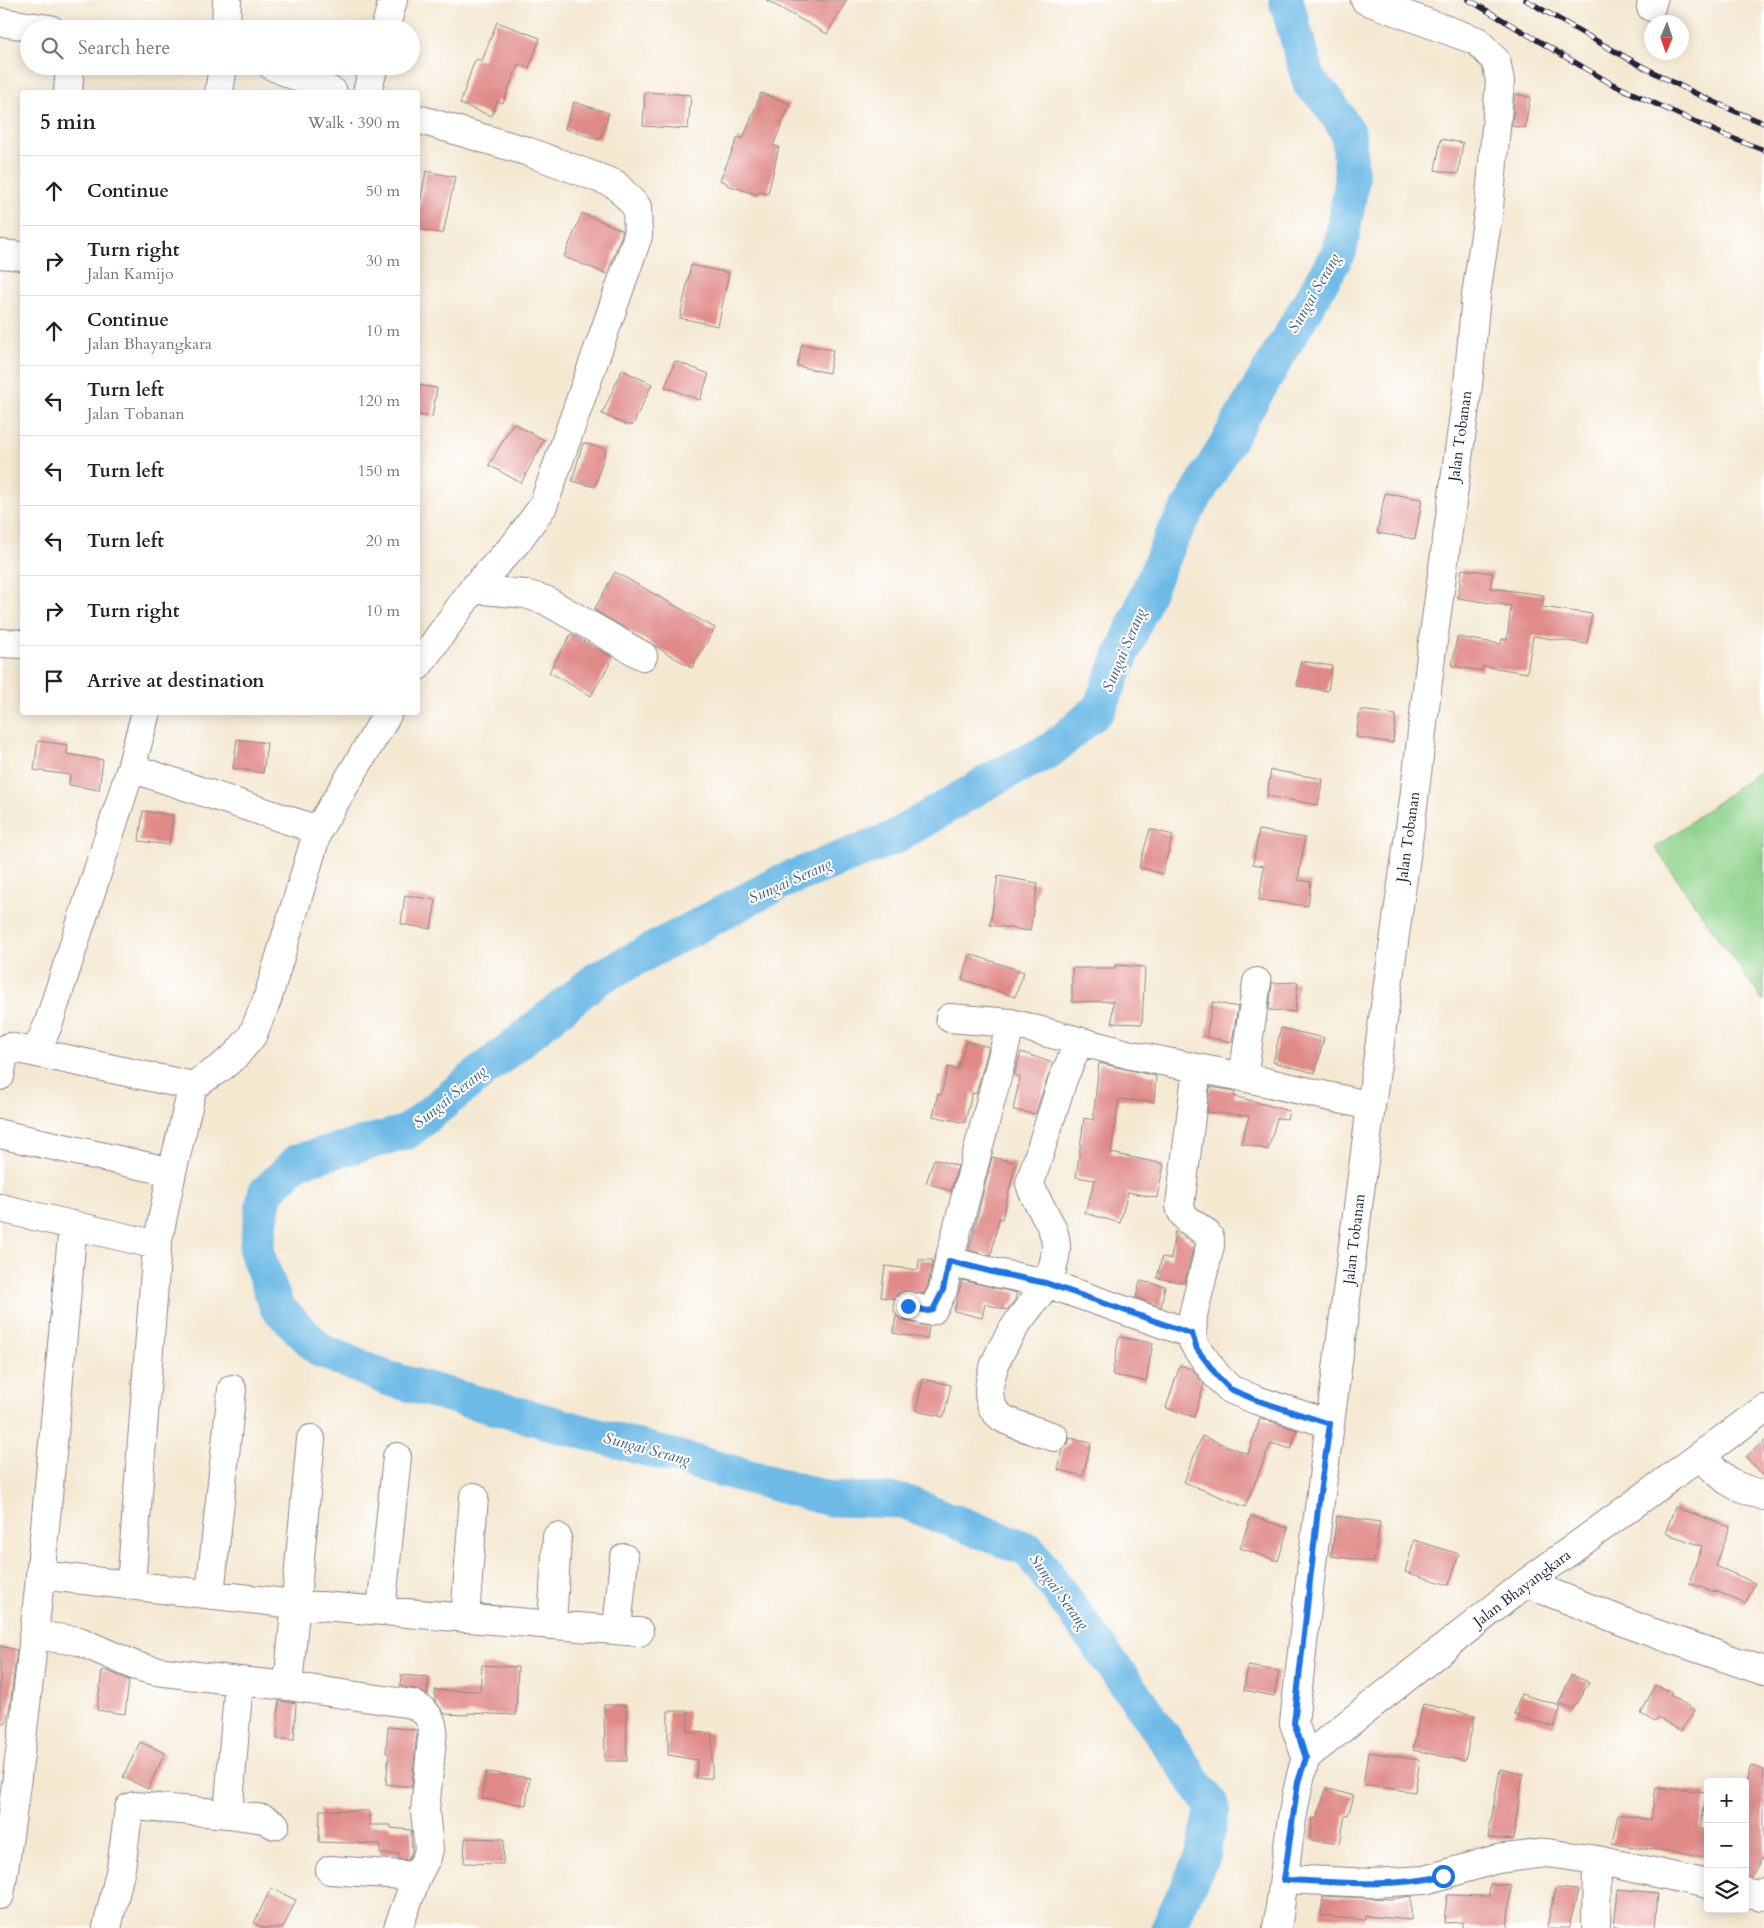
<!DOCTYPE html>
<meta charset="utf-8">
<style>
body{margin:0;font-family:Cardo,serif;background:#f2f2f2;color:#222}
.controls{position:absolute;right:15px;bottom:15px;display:grid;overflow:hidden;border-radius:5px;box-shadow:0 2px 12px #0003}
.controls button{width:45px;height:45px;display:grid;place-items:center;padding:0;border:0;border-bottom:1px solid #e0e0e0;background:#fff;color:#222;font:25px sans-serif}
.compass{position:absolute;left:1644px;top:15px;width:45px;height:45px;border-radius:50%;background:#fff;box-shadow:0 2px 12px #0003;rotate:182deg}
.stop{position:absolute;width:15px;height:15px;margin:-11px;border:4px solid #1a73e8;border-radius:50%;background:#fff}
.stop.end{background:#1a73e8;border-color:#fff;box-shadow:0 1px 5px #0008}
.list{margin:0;padding:0;list-style:none}
h2{display:flex;justify-content:space-between;align-items:center;height:65px;margin:0;padding:0 20px;font-size:21px}
h2 small{font-size:16px;font-weight:400;color:#767676}
.list li{display:grid;grid-template-columns:32px 1fr auto;gap:15px;align-items:center;box-sizing:border-box;height:70px;padding:0 20px;border-top:1px solid #e0e0e0}
.list b{display:block;font-size:19px;white-space:nowrap}
.list p{margin:0;font-size:16px;white-space:nowrap;color:#767676}
.list em{font-size:16px;font-style:normal;color:#767676}
.icon{flex:none;width:28px;height:28px;fill:none;stroke:currentColor;stroke-width:2;stroke-linecap:round;stroke-linejoin:round}
.map{position:relative;flex:none;width:1764px;height:1928px;overflow:hidden}
.search{position:absolute;background:#fff;box-shadow:0 2px 12px #0003;left:20px;top:20px;width:400px;height:55px;display:flex;align-items:center;gap:12px;box-sizing:border-box;padding:0 18px;border-radius:28px;color:#767676;font-size:19px}
.panel{position:absolute;background:#fff;box-shadow:0 2px 12px #0003;left:20px;top:90px;width:400px;height:625px;border-radius:5px}
.map>svg:first-child{display:block}
.green{fill:#8fd38b;stroke:#587a63}
.lines{fill:none;stroke-linecap:round;stroke-linejoin:round}
.river{stroke:#6dbae6;stroke-width:35}
.building{fill:#e08a88}
.minor-casing{stroke:#8b8586;stroke-width:30}
.major-casing{stroke:#8b8586;stroke-width:30}
.minor{stroke:#fff;stroke-width:28}
.major{stroke:#fff;stroke-width:28}
.rail-casing{stroke:#22223b;stroke-width:5.5}
.rail{stroke:#fff;stroke-width:4;stroke-dasharray:11;stroke-linecap:butt}
.route{stroke:#1a73e8;stroke-width:6}
.labels{text-anchor:middle;dominant-baseline:central;stroke-width:4;stroke-linejoin:round;paint-order:stroke}
.street-label{font-size:15px;fill:#22223b;stroke:#fff}
.water-label{font-size:16px;font-style:italic;fill:#405f7f;stroke:#fff}
</style>
<div class="map">
<svg width="1764" height="1928" viewBox="0 0 1764 1928">
<rect width="100%" height="100%" fill="#fff"/>
<filter id="ink" filterUnits="userSpaceOnUse"><feTurbulence type="fractalNoise" baseFrequency=".02" numOctaves="2"/><feDisplacementMap in="SourceGraphic" scale="10" xChannelSelector="R" yChannelSelector="G"/><feConvolveMatrix kernelMatrix="1 2 1 2 8 2 1 2 1" color-interpolation-filters="sRGB"/></filter>
<filter id="wash" filterUnits="userSpaceOnUse"><feTurbulence type="fractalNoise" baseFrequency=".0096" numOctaves="4" result="noise"/><feDisplacementMap in="SourceGraphic" scale="20" xChannelSelector="R" yChannelSelector="G"/><feGaussianBlur stdDeviation="1.12" result="paint"/><feColorMatrix in="noise" values="0 0 0 0 0 0 0 0 0 0 0 0 0 0 0 0 0 1.4 0 .05"/><feComposite in="paint" operator="in"/></filter>
<g filter="url(#wash)">
<rect width="100%" height="100%" fill="#f4e8d1"/>
<path class="green" d="M1764,768V1002L1655,848Z"/>
<g class="lines">
<path class="river" d="M1168,1928L1202,1857L1213,1808L1138,1700L1029,1550L902,1501L830,1499L386,1378L320,1350L277,1307L256,1251L265,1193L298,1161L407,1132L597,979L781,882L893,838L996,777L1051,750L1099,709L1170,540L1340,250L1352,180L1348,132L1324,96L1310,84L1286,0"/>
</g>
<g id="blocks">
<path class="building" d="M766,0H847L827,34Z
M497,22L540,38L529,68L518,64L503,103L497,101L492,116L460,104L474,62L477,59L482,61Z
M645,92L691,95L688,129L643,126Z
M761,93L790,104L773,146L779,147L768,194L759,192L758,195L727,185V183L720,180L738,137L743,139Z
M1515,94L1530,97L1525,128L1512,126Z
M574,102L609,113L600,140L565,129Z
M1441,139L1463,143L1458,174L1435,170Z
M426,171L455,177L443,234L418,229V215Z
M582,213L622,230V234L607,274L564,257Z
M691,265L729,273L718,326L680,318Z
M802,344L833,350L829,373L797,366Z
M675,361L709,374L700,400L665,387Z
M622,370L652,384L633,425H627L602,414Z
M418,385L437,388L432,417L418,415Z
M513,423L544,440L521,483L489,465Z
M583,443L606,449L595,487L572,481Z
M1385,493L1422,499L1415,539L1377,533Z
M1462,569L1493,573L1490,588L1544,595L1542,607L1592,614L1587,644L1533,636L1527,673L1483,666L1482,671L1452,666L1457,637L1501,644L1502,639L1507,640L1511,606L1458,598Z
M615,572L715,628L692,668L594,610Z
M571,634L613,658L591,696L549,672Z
M1301,661L1332,666L1328,691L1297,686Z
M1360,710L1396,715L1393,743L1356,737Z
M237,739L267,743L263,773L233,768Z
M38,741L68,745L67,754L103,760L99,790L69,785L70,775L34,770Z
M1271,770L1323,779L1318,805L1267,796Z
M143,811L173,815L169,845L139,841Z
M1150,829L1173,835L1162,874L1139,867Z
M1259,830L1305,838L1298,880L1311,882L1308,906L1259,900L1264,866L1253,864Z
M998,876L1038,883L1030,931L990,925Z
M405,895L436,900L431,929L401,924Z
M970,954L1024,972L1015,997L962,979Z
M1115,965L1145,967L1142,1024L1112,1023L1113,1001L1072,1002V968H1115Z
M1298,982L1295,1012L1269,1010L1272,983Z
M1213,1002L1238,1007L1232,1042L1206,1037Z
M1281,1028L1324,1038L1315,1073L1273,1062Z
M966,1041L989,1047L976,1094L972,1093L965,1123L933,1116L938,1094L941,1095L948,1067L958,1069Z
M1021,1052L1053,1063L1035,1114L1013,1110L1020,1077L1014,1075Z
M1099,1063L1156,1076L1154,1102L1119,1099L1111,1153L1164,1164L1157,1198L1128,1192L1120,1223L1085,1213L1095,1180L1076,1177L1084,1118L1093,1120Z
M1210,1087L1235,1091L1234,1096L1289,1111L1287,1119L1277,1118L1268,1150L1241,1143L1249,1116L1207,1112Z
M992,1157L1016,1163L1002,1219L999,1218L991,1256L969,1250Z
M934,1159L958,1166L951,1191L926,1183Z
M1175,1231L1194,1244L1185,1283L1157,1278L1162,1257L1171,1259Z
M919,1260H933L928,1285L924,1294L904,1291L897,1295L895,1299L881,1297L885,1266L918,1270Z
M962,1280L1017,1293L1015,1300L1007,1310L985,1304L982,1318L954,1311Z
M1140,1281L1165,1286L1161,1307L1136,1298Z
M896,1316L904,1321L929,1326L927,1339L893,1333Z
M1119,1337L1153,1343L1146,1381L1112,1375Z
M1180,1365L1192,1369L1204,1385L1194,1417L1166,1408Z
M923,1379L951,1385L944,1417L916,1411Z
M1260,1418L1297,1430L1291,1449L1271,1443L1245,1507L1184,1482L1202,1436L1248,1454Z
M1069,1438L1091,1443L1083,1476L1058,1470L1063,1449L1069,1443Z
M1764,1441V1476L1746,1457Z
M1675,1507L1730,1527L1716,1566L1755,1583L1745,1604L1714,1590V1592L1689,1583L1702,1546L1665,1533Z
M1251,1516L1288,1528L1278,1561L1240,1548Z
M1337,1516L1380,1522L1374,1562L1331,1556Z
M1414,1540L1459,1554L1449,1585L1405,1572Z
M0,1646L17,1650L10,1705L6,1723L0,1722Z
M482,1665L518,1667L516,1715L468,1713V1715L445,1714L435,1701V1690L480,1691Z
M1248,1666L1279,1671L1274,1696L1244,1690Z
M102,1670L110,1672L129,1680L125,1714L97,1710Z
M401,1675L429,1677L427,1695L415,1689L400,1686Z
M1571,1675L1589,1682L1573,1709L1559,1703Z
M1655,1685L1672,1692L1670,1695L1695,1710L1681,1731L1658,1718L1655,1722L1641,1714Z
M1521,1694L1561,1706L1554,1727L1514,1715Z
M279,1701L296,1703L294,1740L277,1739Z
M1423,1704L1475,1715L1465,1761L1413,1750Z
M604,1705H626L627,1761H605Z
M668,1711H688V1732L712,1733V1778H696L697,1760L668,1755Z
M388,1727L417,1730L412,1787L386,1784L389,1754L386,1753Z
M140,1742L165,1753L148,1789L123,1777Z
M1368,1752L1420,1760L1415,1792L1363,1785Z
M1751,1766L1764,1770V1855L1751,1877H1745V1783Z
M1500,1769L1523,1774L1513,1840L1488,1838Z
M486,1772L530,1778L526,1805L482,1799Z
M1656,1787L1707,1792L1700,1829L1708,1831V1859L1682,1853L1612,1844L1618,1814L1651,1820Z
M1326,1788L1354,1796L1348,1815L1345,1814L1340,1844L1310,1840L1313,1818L1317,1819Z
M320,1810L369,1811V1825H391V1828L411,1830L412,1851L408,1860L398,1859L399,1854H380V1844L319,1842Z
M465,1838L504,1839L503,1864L464,1863Z
M1490,1884L1511,1885L1507,1928H1462V1922L1444,1923L1447,1895L1489,1896Z
M271,1888L296,1900L283,1928H264L254,1923Z
M1555,1888L1578,1890L1569,1928H1547Z
M1618,1889L1658,1893L1655,1928L1614,1927Z
M1323,1896L1391,1899L1411,1896V1920L1365,1916V1920L1321,1916Z"/>
</g>
</g>
<g filter="url(#ink)">
<use href="#blocks" fill-opacity="0" stroke="#8b8586" stroke-width="1"/>
<g class="lines">
<g class="minor-casing">
<path id="minor" d="M1651,7L1653,0
M0,22L50,29
M226,29L227,0
M385,29L393,0
M272,66L333,92
M68,92L70,66
M219,92L223,66
M367,92L374,66
M418,119L526,151L615,184L637,207L638,236L543,506L516,543L473,589L418,666
M0,254L22,256
M473,589L525,594L545,600L643,656
M0,643L22,644
M146,712L131,768L318,830
M950,1018L1011,1023L1131,1055L1243,1077L1371,1106
M36,1052L48,1025L131,768
M1197,1068L1180,1205C1182,1223 1202,1225 1210,1238V1246L1193,1315L1192,1340L1197,1349L1218,1377L1230,1389L1256,1400L1330,1424
M0,1076L5,1050L9,1047L193,1086L172,1172L157,1245L131,1585
M1243,1077L1257,982
M193,1086L223,1066L237,1054L252,1036L267,1000L318,830L387,715
M0,1134L172,1172
M0,1208L157,1245
M949,1261L1011,1023
M908,1306L928,1311L933,1310L943,1290L949,1261L997,1273L1046,1283L1192,1334
M1054,1437C1041,1432 1012,1425 1001,1417C972,1396 1003,1344 1018,1322C1027,1309 1037,1299 1045,1285C1051,1275 1055,1261 1056,1249C1057,1223 1035,1206 1030,1183L1063,1079L1079,1042
M311,1439L288,1686L412,1704C424,1710 431,1716 433,1729L425,1811L429,1849L427,1857L417,1876L398,1928
M1700,1457L1728,1481L1737,1486L1764,1496
M40,1575L285,1603L639,1632
M1526,1583L1642,1629L1764,1671
M210,1594L232,1389
M381,1610L397,1457
M465,1618L474,1497
M552,1625L557,1537
M617,1630L624,1558
M33,1635L79,1641L136,1666L156,1671L239,1681L228,1814L134,1806L129,1808L121,1868L107,1928
M239,1681L288,1686
M1306,1757L1294,1723L1312,1563L1371,1106L1414,799L1431,656L1468,385L1476,295L1489,208L1500,81L1496,61L1477,41L1365,0
M228,1814L264,1819L275,1825
M330,1870L417,1876
M1284,1879L1372,1883L1425,1880L1497,1859L1547,1853L1597,1860L1708,1884
M1745,1892L1761,1896L1764,1891
M0,1895C35,1673 52,1449 73,1225
M1596,1928L1597,1860"/>
</g>
<g class="major-casing">
<path id="major" d="M1277,1928C1286,1871 1289,1813 1306,1757L1526,1583L1764,1409"/>
</g>
<use href="#minor" class="minor"/>
<use href="#major" class="major"/>
<g class="rail-casing">
<path id="rail" d="M1469,0L1610,83L1726,136L1764,150
M1526,0C1603,45 1680,91 1764,123"/>
</g>
<use href="#rail" class="rail"/>
</g>
</g>
<g class="lines" filter="url(#ink)">
<path class="route" d="M908,1306L928,1311L933,1310L943,1290L949,1261L997,1273L1046,1283L1192,1334L1197,1349L1218,1377L1230,1389L1256,1400L1330,1424L1319,1500L1294,1723L1306,1758L1298,1782L1284,1880C1336,1882 1392,1888 1443,1876"/>
</g>
<g class="labels">
<g class="street-label">
<text transform="translate(1460 436) rotate(-82)">Jalan Tobanan</text>
<text transform="translate(1408 837) rotate(-82)">Jalan Tobanan</text>
<text transform="translate(1354 1239) rotate(-83)">Jalan Tobanan</text>
<text transform="translate(1522 1588) rotate(-37)">Jalan Bhayangkara</text>
</g>
<g class="water-label">
<text transform="translate(1314 293) rotate(-60)">Sungai Serang</text>
<text transform="translate(1124 650) rotate(-67)">Sungai Serang</text>
<text transform="translate(790 881) rotate(-24)">Sungai Serang</text>
<text transform="translate(450 1097) rotate(-39)">Sungai Serang</text>
<text transform="translate(647 1449) rotate(15)">Sungai Serang</text>
<text transform="translate(1059 1592) rotate(54)">Sungai Serang</text>
</g>
</g>
</svg>
<div class="controls">
<button>+</button>
<button>−</button>
<button><svg class="icon" aria-label="layers" viewBox="0 0 24 24"><path d="M12 4l9 5-9 5-9-5zM3 14l9 5 9-5"/></svg></button>
</div>
<svg class="compass" viewBox="-18 -18 36 36"><path d="M0-13l5 13h-10z" fill="#e53935"/><path d="M0 13l5-13h-10z" fill="#767676"/></svg>
<div class="stop" style="left:1443px;top:1876px"></div>
<div class="stop end" style="left:908px;top:1306px"></div>
<div class="search"><svg class="icon" aria-label="search" viewBox="0 0 24 24"><circle cx="10" cy="10" r="6"/><path d="M15 15l6 6"/></svg>Search here</div>
<section class="panel">
<h2>5 min<small>Walk · 390 m</small></h2>
<ul class="list">
<li><svg class="icon" aria-label="ahead" viewBox="0 0 24 24"><path d="M12 20V5M6 11l6-6 6 6"/></svg><div><b>Continue</b></div><em>50 m</em></li>
<li><svg class="icon" aria-label="right" viewBox="0 0 24 24"><path d="M7 20v-9h11M14 6l5 5-5 5"/></svg><div><b>Turn right</b><p>Jalan Kamijo</p></div><em>30 m</em></li>
<li><svg class="icon" aria-label="ahead" viewBox="0 0 24 24"><path d="M12 20V5M6 11l6-6 6 6"/></svg><div><b>Continue</b><p>Jalan Bhayangkara</p></div><em>10 m</em></li>
<li><svg class="icon" aria-label="left" viewBox="0 0 24 24"><path d="M17 20v-9H6M10 6l-5 5 5 5"/></svg><div><b>Turn left</b><p>Jalan Tobanan</p></div><em>120 m</em></li>
<li><svg class="icon" aria-label="left" viewBox="0 0 24 24"><path d="M17 20v-9H6M10 6l-5 5 5 5"/></svg><div><b>Turn left</b></div><em>150 m</em></li>
<li><svg class="icon" aria-label="left" viewBox="0 0 24 24"><path d="M17 20v-9H6M10 6l-5 5 5 5"/></svg><div><b>Turn left</b></div><em>20 m</em></li>
<li><svg class="icon" aria-label="right" viewBox="0 0 24 24"><path d="M7 20v-9h11M14 6l5 5-5 5"/></svg><div><b>Turn right</b></div><em>10 m</em></li>
<li><svg class="icon" aria-label="arrive" viewBox="0 0 24 24"><path d="M6 21V4h12l-3 4 3 4H6"/></svg><div><b>Arrive at destination</b></div></li>
</ul>
</section>
</div>
